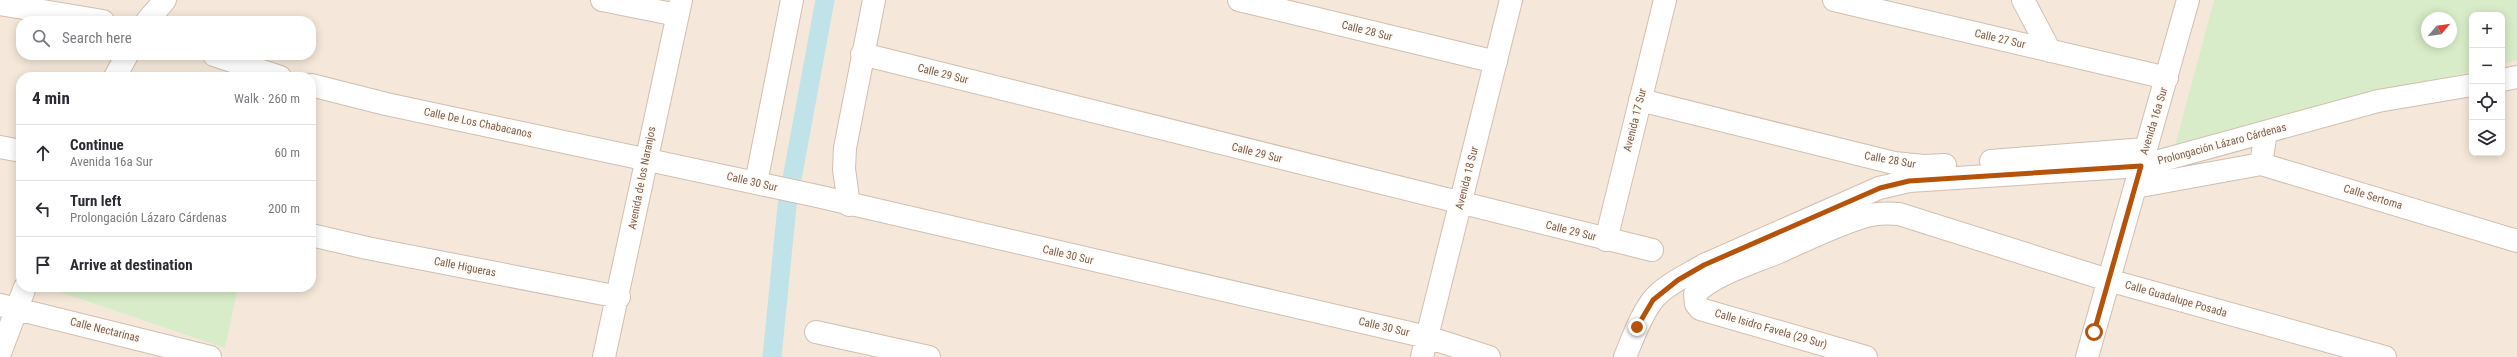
<!DOCTYPE html>
<meta charset="utf-8">
<style>
body{margin:0;font-family:"Roboto Condensed",sans-serif;background:#f2f2f3;color:#2b2b33}
.controls{position:absolute;right:12px;top:12px;display:grid;overflow:hidden;border-radius:8px;box-shadow:0 2px 10px #0003}
.controls button{width:36px;height:36px;display:grid;place-items:center;padding:0;border:0;border-bottom:1px solid #e1e1e2;background:#fff;color:#2b2b33;font:20px sans-serif}
.compass{position:absolute;left:2421px;top:12px;width:36px;height:36px;border-radius:50%;background:#fff;box-shadow:0 2px 10px #0003;rotate:61deg}
.stop{position:absolute;width:12px;height:12px;margin:-9px;border:3px solid #b45309;border-radius:50%;background:#fff}
.stop.end{background:#b45309;border-color:#fff;box-shadow:0 1px 4px #0008}
.list{margin:0;padding:0;list-style:none}
h2{display:flex;justify-content:space-between;align-items:center;height:52px;margin:0;padding:0 16px;font-size:17px}
h2 small{font-size:13px;font-weight:400;color:#7c7c81}
.list li{display:grid;grid-template-columns:26px 1fr auto;gap:12px;align-items:center;box-sizing:border-box;height:56px;padding:0 16px;border-top:1px solid #e1e1e2}
.list b{display:block;font-size:15px;white-space:nowrap}
.list p{margin:0;font-size:13px;white-space:nowrap;color:#7c7c81}
.list em{font-size:13px;font-style:normal;color:#7c7c81}
.icon{flex:none;width:22px;height:22px;fill:none;stroke:currentColor;stroke-width:2;stroke-linecap:round;stroke-linejoin:round}
.map{position:relative;flex:none;width:2517px;height:357px;overflow:hidden}
.search{position:absolute;background:#fff;box-shadow:0 2px 10px #0003;left:16px;top:16px;width:300px;height:44px;display:flex;align-items:center;gap:10px;box-sizing:border-box;padding:0 14px;border-radius:16px;color:#7c7c81;font-size:15px}
.panel{position:absolute;background:#fff;box-shadow:0 2px 10px #0003;left:16px;top:72px;width:300px;height:220px;border-radius:16px}
.map>svg:first-child{display:block}
.residential{fill:#f5e8da;fill-rule:evenodd}
.green{fill:#d8ecc9;fill-rule:evenodd}
.lines{fill:none;stroke-linecap:round;stroke-linejoin:round}
.canal{stroke:#bfe3e8;stroke-width:19}
.minor-casing{stroke:#d1beb0;stroke-width:24}
.minor{stroke:#fff;stroke-width:22}
.route{stroke:#b45309;stroke-width:5}
.labels{text-anchor:middle;dominant-baseline:central;stroke-width:3.5;stroke-linejoin:round;paint-order:stroke}
.street-label{font-size:11px;fill:#7a5c4d;stroke:#fffaf3}
</style>
<div class="map">
<svg width="2517" height="357" viewBox="0 0 2517 357">
<rect width="100%" height="100%" fill="#fdf6ec"/>
<path class="residential" d="M0,0H2517V357H0ZM2472,15H2502V153H2472ZM2427,18H2451V42H2427ZM21,21H311V55H21ZM21,77H311V287H21Z"/>
<path class="green" d="M2214,0H2517V60L2502,64V15H2472V71L2175,146ZM2427,18H2451V42H2427Z
M55,287H238L225,348L54,290Z"/>
<g class="lines">
<path class="canal" d="M772,357L787,206L825,0"/>
<g class="minor-casing">
<path id="minor" d="M602,0L677,15
M1239,0L1496,62
M1834,0L2167,78
M2023,0L2050,51
M0,4L103,21
M147,21L165,0
M862,54L1652,250
M214,55L280,77
M115,77L127,55
M2502,80L2517,77
M311,85L386,104L817,196L1427,337L1489,357
M1640,100L1894,163L1924,166L1945,165
M2266,132L2261,164L2517,241
M0,147L21,151
M1991,161L2145,149
M756,183L792,0
M2135,187L2261,164
M849,205L844,169L845,148L874,0
M311,235L367,248L619,297
M1606,240L1665,0
M0,305L210,357
M816,332L929,357
M0,353L25,287
M604,357L681,0
M1422,357L1511,0
M1625,357C1633,338 1640,317 1652,301C1664,285 1688,275 1704,265L1879,188L1909,181L2141,166L2378,101L2472,85
M1866,357L1700,309L1696,304L1695,294C1712,275 1755,262 1779,252C1806,240 1834,226 1863,217C1875,213 1887,213 1899,214L2108,280L2385,357
M2087,357L2188,0"/>
</g>
<use href="#minor" class="minor"/>
</g>
<g class="lines">
<path class="route" d="M1637,327L1653,300L1678,280L1704,265L1880,188L1909,181L2141,166L2094,332"/>
</g>
<g class="labels">
<g class="street-label">
<text transform="translate(1367 31) rotate(14)">Calle 28 Sur</text>
<text transform="translate(2000 39) rotate(13)">Calle 27 Sur</text>
<text transform="translate(943 74) rotate(14)">Calle 29 Sur</text>
<text transform="translate(1635 120) rotate(-76)">Avenida 17 Sur</text>
<text transform="translate(2154 121) rotate(-73)">Avenida 16a Sur</text>
<text transform="translate(478 123) rotate(12)">Calle De Los Chabacanos</text>
<text transform="translate(2222 144) rotate(-15)">Prolongación Lázaro Cárdenas</text>
<text transform="translate(1257 153) rotate(14)">Calle 29 Sur</text>
<text transform="translate(1890 160) rotate(10)">Calle 28 Sur</text>
<text transform="translate(642 178) rotate(-79)">Avenida de los Naranjos</text>
<text transform="translate(1467 178) rotate(-76)">Avenida 18 Sur</text>
<text transform="translate(752 182) rotate(13)">Calle 30 Sur</text>
<text transform="translate(2373 197) rotate(17)">Calle Sertoma</text>
<text transform="translate(1571 231) rotate(14)">Calle 29 Sur</text>
<text transform="translate(1068 255) rotate(13)">Calle 30 Sur</text>
<text transform="translate(465 267) rotate(11)">Calle Higueras</text>
<text transform="translate(2176 299) rotate(16)">Calle Guadalupe Posada</text>
<text transform="translate(1384 327) rotate(13)">Calle 30 Sur</text>
<text transform="translate(1771 329) rotate(16)">Calle Isidro Favela (29 Sur)</text>
<text transform="translate(105 330) rotate(14)">Calle Nectarinas</text>
</g>
</g>
</svg>
<div class="controls">
<button>+</button>
<button>−</button>
<button><svg class="icon" aria-label="locate" viewBox="0 0 24 24"><circle cx="12" cy="12" r="6"/><path d="M12 2v4M12 18v4M2 12h4M18 12h4"/></svg></button>
<button><svg class="icon" aria-label="layers" viewBox="0 0 24 24"><path d="M12 4l9 5-9 5-9-5zM3 14l9 5 9-5"/></svg></button>
</div>
<svg class="compass" viewBox="-18 -18 36 36"><path d="M0-13l5 13h-10z" fill="#e53935"/><path d="M0 13l5-13h-10z" fill="#7c7c81"/></svg>
<div class="stop" style="left:2094px;top:332px"></div>
<div class="stop end" style="left:1637px;top:327px"></div>
<div class="search"><svg class="icon" aria-label="search" viewBox="0 0 24 24"><circle cx="10" cy="10" r="6"/><path d="M15 15l6 6"/></svg>Search here</div>
<section class="panel">
<h2>4 min<small>Walk · 260 m</small></h2>
<ul class="list">
<li><svg class="icon" aria-label="ahead" viewBox="0 0 24 24"><path d="M12 20V5M6 11l6-6 6 6"/></svg><div><b>Continue</b><p>Avenida 16a Sur</p></div><em>60 m</em></li>
<li><svg class="icon" aria-label="left" viewBox="0 0 24 24"><path d="M17 20v-9H6M10 6l-5 5 5 5"/></svg><div><b>Turn left</b><p>Prolongación Lázaro Cárdenas</p></div><em>200 m</em></li>
<li><svg class="icon" aria-label="arrive" viewBox="0 0 24 24"><path d="M6 21V4h12l-3 4 3 4H6"/></svg><div><b>Arrive at destination</b></div></li>
</ul>
</section>
</div>
